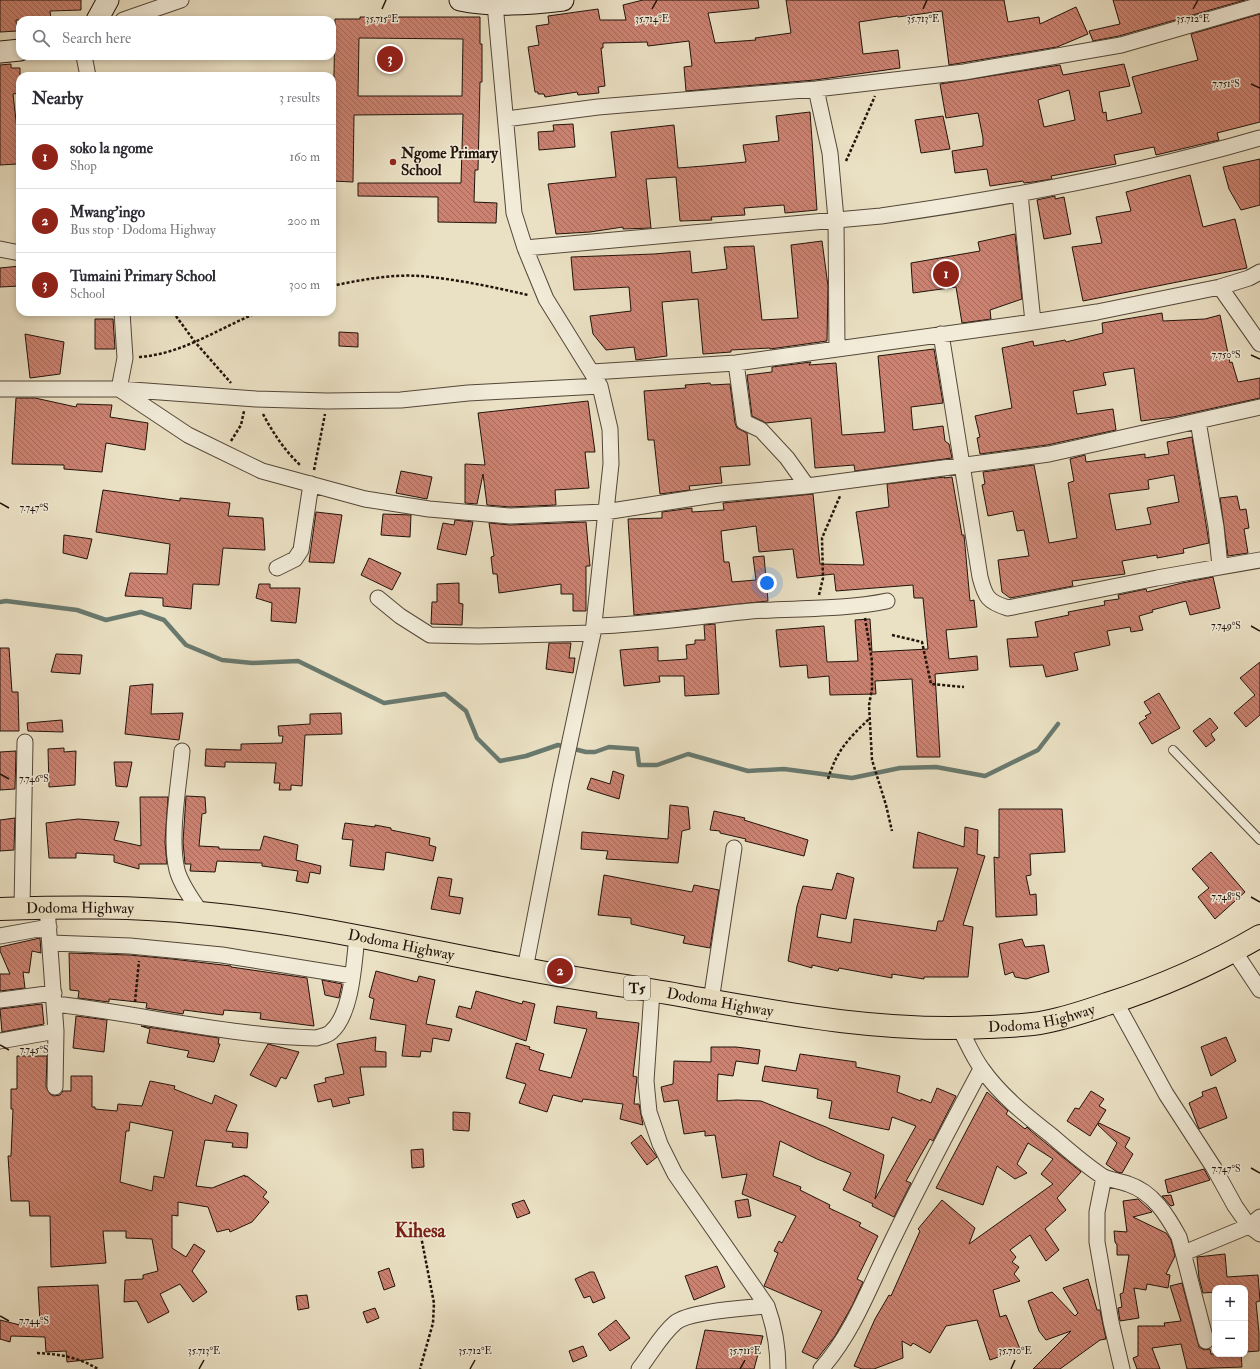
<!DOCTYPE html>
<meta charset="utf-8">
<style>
body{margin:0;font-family:"IM FELL Double Pica",serif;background:#f7f7f7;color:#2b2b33}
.controls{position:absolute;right:12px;bottom:12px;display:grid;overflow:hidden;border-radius:8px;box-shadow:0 2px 6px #0003}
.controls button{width:36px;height:36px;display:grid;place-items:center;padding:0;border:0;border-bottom:1px solid #e1e1e2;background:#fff;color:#2b2b33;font:20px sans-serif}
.you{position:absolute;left:767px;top:583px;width:14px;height:14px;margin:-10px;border:3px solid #fff;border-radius:50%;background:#1a73e8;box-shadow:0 0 0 6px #1a73e833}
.badge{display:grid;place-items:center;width:26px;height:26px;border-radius:50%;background:#8f2418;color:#fff;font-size:13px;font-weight:700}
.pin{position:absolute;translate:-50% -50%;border:2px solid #fff;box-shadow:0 1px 4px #0006}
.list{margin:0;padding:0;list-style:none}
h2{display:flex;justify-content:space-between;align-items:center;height:52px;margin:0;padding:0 16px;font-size:17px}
h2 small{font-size:13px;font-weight:400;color:#7c7c81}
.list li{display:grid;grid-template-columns:26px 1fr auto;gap:12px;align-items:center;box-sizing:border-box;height:64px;padding:0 16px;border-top:1px solid #e1e1e2}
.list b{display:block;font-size:15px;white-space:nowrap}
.list p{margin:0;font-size:13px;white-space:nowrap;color:#7c7c81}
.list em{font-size:13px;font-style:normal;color:#7c7c81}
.icon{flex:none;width:22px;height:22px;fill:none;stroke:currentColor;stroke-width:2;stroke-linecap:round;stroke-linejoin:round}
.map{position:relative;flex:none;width:1260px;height:1369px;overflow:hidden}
.search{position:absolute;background:#fff;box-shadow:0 2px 6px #0003;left:16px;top:16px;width:320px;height:44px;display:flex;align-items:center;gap:10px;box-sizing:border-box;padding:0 14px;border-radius:12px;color:#7c7c81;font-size:15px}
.panel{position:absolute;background:#fff;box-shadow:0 2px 6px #0003;left:16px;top:72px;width:320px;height:244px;border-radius:12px}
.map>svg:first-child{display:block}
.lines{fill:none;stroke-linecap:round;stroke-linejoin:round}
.stream{stroke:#69796e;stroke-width:4.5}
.building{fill:url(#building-back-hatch);stroke:#22130a;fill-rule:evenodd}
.lane-casing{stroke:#544638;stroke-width:10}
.street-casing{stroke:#544638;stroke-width:17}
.secondary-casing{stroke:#22130a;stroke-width:23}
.highway-casing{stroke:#22130a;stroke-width:24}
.path{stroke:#22130a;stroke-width:2.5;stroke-dasharray:3 2;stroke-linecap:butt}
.lane{stroke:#f1ebd8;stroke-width:8}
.street{stroke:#f1ebd8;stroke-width:15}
.secondary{stroke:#f1ebd8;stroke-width:21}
.highway{stroke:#eae0c3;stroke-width:22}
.ticks{fill:none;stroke:#22130a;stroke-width:1.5}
.poi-dot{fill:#8f2418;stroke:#f1ebd8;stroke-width:1.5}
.labels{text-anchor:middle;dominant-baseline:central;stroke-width:3;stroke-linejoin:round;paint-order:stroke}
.shield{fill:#f1ebd8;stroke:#605448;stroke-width:1}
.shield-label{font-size:14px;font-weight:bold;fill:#22130a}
.poi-label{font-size:15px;font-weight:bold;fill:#22130a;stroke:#f1ebd8;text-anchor:start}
.street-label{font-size:15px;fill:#22130a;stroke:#f1ebd8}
.district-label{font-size:19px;font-weight:bold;fill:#7a1f14;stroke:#f1ebd8}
.ticks-label{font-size:10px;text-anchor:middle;fill:#22130a;stroke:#f1ebd8;stroke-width:3;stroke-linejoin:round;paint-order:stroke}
</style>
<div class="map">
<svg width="1260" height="1369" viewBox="0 0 1260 1369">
<defs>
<pattern id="building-back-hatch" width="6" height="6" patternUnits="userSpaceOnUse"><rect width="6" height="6" fill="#cb8271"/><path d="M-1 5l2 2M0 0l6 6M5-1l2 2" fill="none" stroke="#a4695b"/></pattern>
</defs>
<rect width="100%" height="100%" fill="#eae0c3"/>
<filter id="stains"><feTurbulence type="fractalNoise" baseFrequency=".005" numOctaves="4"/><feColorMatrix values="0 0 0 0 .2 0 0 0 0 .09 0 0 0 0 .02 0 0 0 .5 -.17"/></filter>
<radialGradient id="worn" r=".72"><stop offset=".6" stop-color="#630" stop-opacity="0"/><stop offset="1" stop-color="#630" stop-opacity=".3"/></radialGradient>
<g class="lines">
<path class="stream" d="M0,602L6,601L77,610L106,620L141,612L164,620L186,645L222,660L252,663L298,661L384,703L445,694L466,711L477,738L500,761L526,756L558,745L586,752H595L609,747L637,749L639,765H657L688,754L748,771L784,769L852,778L900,768L936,767L985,776L1038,750L1058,724"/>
</g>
<path class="building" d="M0,0H81V10L50,11L51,20H16L17,31L0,32Z
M643,0H758L759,8L708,13L715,43L756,40L755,38L791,33L786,0H1004L1008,22L1039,17L1040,24L1076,7L1088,34L1057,47L949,65L942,11L898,17V16L859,22L863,54L898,50L900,68L815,80L686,91L684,67L692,66L689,41L648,46L647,42L603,43V48H601L605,86L598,87L599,93L578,95L577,92L545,97L544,94H538V92H535L528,47L539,45L536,26L549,24L548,16L598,9L600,20H626L623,5Z
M1113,0H1245L1119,36L1093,41L1089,31L1120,24Z
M1260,14V122L1217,133L1219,140L1156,155L1154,147L1114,155L1116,164L1051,176L1052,179L1033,182L1024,183L1023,181L990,186L987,169L955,173L952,151L983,146V138L978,113L946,118L940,84L1060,65L1063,75L1124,64L1130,86L1099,92L1103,113L1106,112L1107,121L1142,113L1132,77L1198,60L1191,34ZM1069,90L1075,120L1044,127L1038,100Z
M360,17H480V44H482V82H480L478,170H475L474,202L497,203L496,223L438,222V197L358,196V183H461L463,114L354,115L353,182L332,181L335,19H360ZM359,38L463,39L462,96H358Z
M11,64V68H20V93L13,94L17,129V164L0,165V65Z
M810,112L817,210L785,213L784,205L744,208L745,215L711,217L712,220L680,221L676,177L646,179L651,228L623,229V227L590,232L556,234L548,184L616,177L611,132L674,125L678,168L704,166L746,162L743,145L779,141L776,116Z
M943,116L950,149L921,153L915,120Z
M573,124L575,147L539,150L538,132L554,131L553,125Z
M1260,159V205L1241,210L1229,189L1223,167Z
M1190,175L1203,227L1235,219L1247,268L1083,301L1072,247L1102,243L1096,217L1131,211L1126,192Z
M1055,196V199L1064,197L1071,234L1044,239L1037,200Z
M1015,234L1022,299L990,310L991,319L962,323L956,287L913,293L911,263L980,251L978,242Z
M822,241L828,286L827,341L770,349V348L731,350V352L703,354L698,299L662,302L667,356L636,360L634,347L606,350L593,334L590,316L631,311L629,287L574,290L571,257L654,254L690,251L692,273L727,269L724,247L754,246L762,320L798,318L791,245Z
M20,266V286L0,287V268Z
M1162,313L1163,321L1205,319L1220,315L1230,363L1232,362L1238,382L1260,378V398L1173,417L1141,421L1134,368L1103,373L1106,385L1073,391L1077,414L1113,409L1116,430L1047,445L980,454L977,438L980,437L975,416L1012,408L1002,348L1033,341L1034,346L1065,340L1066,342L1103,333L1102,323Z
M95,319H113L115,349H95Z
M339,332L358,333V347L339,346Z
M25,334L64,342L60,374L30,378Z
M934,349L943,403L911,407L913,430L943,426L945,441L949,444L952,458L855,471L854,465L815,468L811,418L766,423L752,416L747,375L772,372V367L811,362L809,365L836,363L842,435L885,432L878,356Z
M710,383L711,385L730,384L735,423L737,428L747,433L750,465L720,467L722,483L689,486L690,490L660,494L654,440H648L644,391L686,388L685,385Z
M16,398H35L76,407L77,404L112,405L110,417L148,423L145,450L106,443L102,472L64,469V465L12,464Z
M588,401L595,452H585L589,488L555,490L556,505L510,507L487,505L483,474L477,504L465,503V464L485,465L478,413Z
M1192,437L1209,543L1183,549L1184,553L1157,558V555L1122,561L1125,574L1072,581L1073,586L1010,598L1002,592L998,560L1029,556L1024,530L1017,531L1013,511L988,516L982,485L985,484L983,472L1034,465L1049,543L1077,538L1068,483L1074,481L1070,459L1085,455L1086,462L1145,454V458L1169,454L1167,442ZM1174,475L1179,502L1147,508L1151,524L1116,530L1109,494L1149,489L1148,480Z
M401,471L432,477L427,499L396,493Z
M945,477L944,478L952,477L962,535H964L970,601L974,600L977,627L946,630L949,659L977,656L978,670L935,674L940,757H917L912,679L875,681L876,694L830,695L829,676L808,678L807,665L780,667L776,630L824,626L827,662L858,661L855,620L870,619L872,652L928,649L923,598H914L913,585L836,591L834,574L797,578L793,549L759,552L756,526L721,531L724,562H729L732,582L756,580L753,557L764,556L768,601L634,615L628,519L662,518V512L692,508V512L724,510L723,503L813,494L820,564L864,565L856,512L889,507L887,484Z
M103,490L180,501V498L230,503L228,516L263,518L265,550L223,548L219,585L193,584L191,609L163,606V598L125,596L130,573L167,574L170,544L96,532Z
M1237,496L1240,510L1246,509L1249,528L1244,529L1248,553L1228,556L1220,498Z
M316,512L342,515L334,563L309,562Z
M383,514L411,515L410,537L381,535Z
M455,520L473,522L466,555L437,549L443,523L454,525Z
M586,522L590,566H586V611H573V594H561V584L499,593L497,574H493L491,557L494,556L489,523L510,525Z
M64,535L92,539L87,559L63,553Z
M369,558L401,573L392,590L361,575Z
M1213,577L1220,608L1190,615L1186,601L1152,610L1153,612L1139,616L1143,630L1131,632L1130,627L1107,631L1110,645L1074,653L1078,670L1046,677L1043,665L1010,667L1007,639L1038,637L1035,622L1069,615L1068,612L1105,605L1104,601L1119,599L1118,595L1146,589L1147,592L1182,583Z
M459,583V603L463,604L462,625L431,624L432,602H437V584Z
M259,584H270V588H300L296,623L271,621L272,603L256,598Z
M715,624L719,694L685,696L684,676H659L660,682L624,686L620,650L658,647V661L687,659L686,645L695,644V640H705L704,625Z
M549,643H571L569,658H575L573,673L546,669Z
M0,648H9L12,692H18L19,731H0Z
M56,654L82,655L80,674L51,672Z
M1260,662V715L1246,727L1234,713L1255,695L1240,678Z
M153,684L151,714L183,713L179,740L125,734L130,686Z
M1159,693L1180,728L1152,744L1139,723L1147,718L1145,716L1151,713L1144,702Z
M341,713L342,734L305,735L302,786L291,785V790H279L280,783H274L276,763L225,762V767L205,766L206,749L241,750V744L282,743L283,736H279L278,726L310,724V714Z
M1210,718L1218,728L1211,734L1215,740L1206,747L1193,731Z
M62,720L63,732L28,731L27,723Z
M64,748V752L76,751L75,785L49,787L48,749Z
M16,751L15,789L0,790V752Z
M114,762H132L127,787L116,786Z
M613,771L624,775L619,799L587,789L591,778L610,784Z
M186,796L205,797L206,813L202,814L199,846L219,847V849L260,850L264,836L298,845L296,860L321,866L320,874L310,872L308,883L296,881L298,871L262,866V863L217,861L215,872L190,871L191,864H185L183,842Z
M140,797H168L165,842L167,864H139V869L114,862V855L76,853V858H49L46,823L78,819L119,822L114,840L141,846Z
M670,805L688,807L690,829L682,831L678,863L606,859L608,851L581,849L582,832L668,839Z
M999,809H1062L1065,852L1030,854L1031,875L1026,876L1030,895L1036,894L1037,915L996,917L994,857L999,858Z
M714,811L745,818L744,820L808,840L804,856L745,841L746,839L720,833V831L710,830Z
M15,818L14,850L0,851V820Z
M345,823L375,827V825L391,828V830L430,838L429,845L436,847L433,861L386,852L384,870L350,866L353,840L342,839Z
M965,827L978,830L977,854L985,856L963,925L973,927L968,977H924V979L892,974V978L839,968L838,971L812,965V968L788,961L797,906L803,886L832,890L837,873L854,878L846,919L821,914L817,937L851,943L854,919L936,931L938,921H943L958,868H913L918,832L964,847Z
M1211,852L1245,892L1215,919L1198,897L1209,888L1192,869Z
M604,875L692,892L694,885L719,890L710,948L683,943L685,936L631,924V918L598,915Z
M438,877L452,879L449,896L463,898L460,914L431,909Z
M40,938L41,953L32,951L29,973L23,972L25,988L0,991V974H10L0,951V947Z
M1022,939L1025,947L1044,945L1049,972L1026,979L1015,977L1013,972L1005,975L999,944Z
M69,953L129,955L172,959L231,966V967L307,978L314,1026L260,1019L261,1013L224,1010L223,1015L184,1010L183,1014L146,1008L147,1003L109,999V1002L78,998L79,991L70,990Z
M376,971L417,982L419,976L435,980L426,1024L452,1029L449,1041L433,1038L431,1052L421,1051L420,1057L402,1056L406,1025L370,1019L374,999L369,997Z
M322,980L342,984L339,998L325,995Z
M476,991L522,1004L523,1001L535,1004L526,1041L456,1017L459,1006L471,1009Z
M42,1004L44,1024L2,1032L0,1009Z
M557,1006L597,1012L596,1018L639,1023L633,1076L637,1077L634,1104H639L643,1125L620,1119L623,1104L583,1099L582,1102L553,1095L547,1112L519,1103L526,1084L506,1078L516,1043L530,1047L529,1049L544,1054L539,1070L571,1078L587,1029L554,1023Z
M76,1016L107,1020L104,1052L73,1048Z
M141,1026L219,1038L218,1044H220L214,1062L187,1057L189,1051L147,1043L150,1029Z
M376,1037L375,1051L386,1052V1067H360L364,1095L348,1098L350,1103L333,1107L331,1099L318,1102L314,1085L326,1082L325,1078L344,1074L337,1044Z
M1226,1037L1236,1061L1211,1076L1201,1047Z
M268,1044L299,1052L286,1079L281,1077L276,1087L250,1075Z
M711,1047H736L760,1050L758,1064L736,1061L733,1076L718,1074L717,1101L737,1100L761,1101L826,1127L884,1155L875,1199L916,1126L892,1117L889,1130L829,1118L832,1101L817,1098L818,1089L762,1081L765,1066L796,1071L800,1054L856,1062V1067L900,1076L897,1092L921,1101V1099L931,1103L937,1088L956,1096L933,1141L930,1139L906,1181L911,1183L894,1217L872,1206L873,1204L843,1190L851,1173L817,1159L780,1141L773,1176L801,1187L800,1190L830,1205L829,1208L861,1223L859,1226L878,1236L857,1279L863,1282L852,1306L835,1336L817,1359L802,1352L822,1311L764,1286L778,1253L774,1251L779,1241L782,1243L796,1216L742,1194L747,1174L722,1178L715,1135L705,1136V1131L684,1134L678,1100L664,1102L661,1087L673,1084L674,1061L711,1062Z
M17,1056H47L46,1087L50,1094L54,1096L60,1095L63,1091H71V1076H92V1107H95V1109L117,1111L118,1104L142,1106L150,1081L175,1086L174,1089L212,1104L215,1095L237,1105L226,1131L248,1133L247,1148L232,1147L233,1143L205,1140L196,1186L212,1188L245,1175V1177L247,1176L267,1192L263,1197L269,1202L252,1222L230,1232L229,1229L217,1232L208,1207L178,1202V1216L172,1215V1248L186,1257L194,1244L205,1251L192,1271L207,1292L193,1302L180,1284L160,1294L169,1312L148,1323L137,1301L124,1302L125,1280L143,1279V1275L158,1271L152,1239L126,1238V1231H103L106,1263L51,1267L50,1216H30L29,1201H11L8,1156H11L13,1109H11V1089H17ZM130,1122L173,1131L164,1178L154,1176L152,1191L120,1182L126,1131H129Z
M1216,1087L1227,1118L1199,1129L1189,1103L1203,1096L1202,1092Z
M1091,1091L1104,1099L1099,1106L1106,1110L1090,1136L1067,1121L1075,1108L1079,1109Z
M987,1092L1008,1111L1006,1114L1025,1129L1027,1127L1031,1131L1081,1172L1057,1198L1066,1210L1045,1229L1059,1250L1046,1261L1030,1235L1010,1250L1016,1257L1012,1262L1019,1267L1014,1274L1020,1281L993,1290L1000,1317L1006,1315L1020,1349L990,1360L977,1320L946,1326L930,1353L913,1343L911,1346L902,1341L903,1358L874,1369H862L854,1366L875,1319L889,1295L891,1296L920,1231L918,1229L942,1200L975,1228L969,1244L1053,1184L1041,1174L1053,1159L1028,1143L1017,1164L1027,1173L1015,1179L997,1166L983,1205L936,1188Z
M453,1112L470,1113L469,1131L453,1130Z
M1099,1123L1130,1138L1125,1147L1133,1154L1122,1173L1117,1172L1106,1164L1117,1143L1098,1125Z
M641,1135L657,1157L647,1165L631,1143Z
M423,1149L424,1167L412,1168L411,1150Z
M1204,1169L1210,1180L1168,1193L1165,1180Z
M1171,1195L1174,1205L1171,1206L1162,1196Z
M748,1199L751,1216L738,1218L735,1201Z
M1138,1199L1152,1212L1133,1217L1166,1233L1171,1240L1175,1256L1166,1274L1170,1275L1168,1288L1147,1284L1146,1290L1134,1288L1139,1318L1120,1321L1118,1308L1122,1307L1120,1294L1123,1293L1129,1255H1117V1245L1115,1242L1114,1231L1127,1232L1123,1201Z
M524,1200L530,1213L517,1218L512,1204Z
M1225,1254L1227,1277L1258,1275L1260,1301L1256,1302L1259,1333V1351L1245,1352V1288H1215V1292L1203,1293L1199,1278L1197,1257Z
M717,1266L725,1287L694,1300L685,1276Z
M389,1268L395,1286L384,1290L378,1272Z
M590,1272H594L605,1298L593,1303L590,1296L584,1298L575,1279Z
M1088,1279L1097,1310H1100L1106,1339L1100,1340L1060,1369H1033L1071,1331L1046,1340L1039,1331L1028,1301L1052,1292L1075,1316L1078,1313L1063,1288Z
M1182,1283L1199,1347L1204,1350L1210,1349L1211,1354H1241L1242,1367L1187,1369L1181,1344L1152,1348L1160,1369H1137L1133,1358L1138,1356V1326H1165L1164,1323L1181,1321L1170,1286Z
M98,1285L103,1358L67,1362L66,1351L46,1352L45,1337L11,1336L10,1342L0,1339V1320L20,1325V1321L40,1322L38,1287Z
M307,1295L309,1308L298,1310L296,1296Z
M375,1308L379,1318L367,1323L363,1312Z
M616,1320L630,1338L610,1351L598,1334Z
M705,1330L763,1336L754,1369H696Z
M583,1346L587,1356L573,1362L569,1351Z"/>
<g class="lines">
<g class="lane-casing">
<path id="lane" d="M1173,750L1260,840"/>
</g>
<g class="street-casing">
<path id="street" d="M495,4L514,213L525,248L546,299L600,386L610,429L611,464L593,633L561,783L525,969
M123,20L181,0
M84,56L88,76
M816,89L830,153L836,219L837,348
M506,119L598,107L816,89L964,72L1121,45L1260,5
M1020,194L1033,322
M525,248L881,216C1009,198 1136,174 1260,138
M0,249L20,253
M1220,287L1260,344
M122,312L125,358L119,389L188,435L262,471L365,499L429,509L510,516L605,512L720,494L807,486L1049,454L1260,407
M941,334L980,577C985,597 988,602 1008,608L1157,578L1260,560
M736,363L744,422L761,430L787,458L807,486
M592,372L736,363L1033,322L1097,312L1220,287L1249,278L1260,272
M0,389H119L256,399L327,401L401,400L468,393L600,386
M1198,421L1216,527L1220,566
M277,568L295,559L301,550L311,484
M378,598L400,616L430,635L478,636L593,633
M594,626C647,625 699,616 751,611C796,608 843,610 887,601
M182,751C179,784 169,838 177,870C181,885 192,899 201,913
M47,907L56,1031L55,1087
M22,908L25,742
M0,936L49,927
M51,943L130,946L222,955L352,976
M1234,951L1260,990
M652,991L646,1081L649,1112L660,1144L675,1174L767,1306C775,1328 778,1346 778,1369
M0,1000L54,993
M711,1001L734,848
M1115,1001L1166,1094L1214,1168L1235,1206L1249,1226L1260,1234
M55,1004C142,1014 228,1036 316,1038C321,1036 327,1036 331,1032C352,1014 354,963 357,936
M960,1029C967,1042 973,1057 982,1069C1001,1096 1027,1116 1052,1136C1068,1150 1084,1164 1102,1176C1109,1180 1120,1181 1128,1184C1153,1192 1167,1215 1179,1237L1206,1341
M0,1041L56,1031
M1104,1177L1097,1212V1242L1111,1322L1122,1369
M1184,1253L1249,1226L1260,1217
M639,1369C651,1354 660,1336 675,1323C688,1311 748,1308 767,1306
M821,1369C853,1333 869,1288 890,1245C919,1185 950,1127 981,1069"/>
</g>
<g class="secondary-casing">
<path id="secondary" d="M460,0C493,7 529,4 563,0
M97,20L108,0
M0,52L20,50"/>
</g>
<g class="highway-casing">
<g id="highway">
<path id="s1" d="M0,909C67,907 134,906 200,913C310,923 417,949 525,969C576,979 628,986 679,995C781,1013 883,1033 987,1027C1006,1026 1026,1026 1045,1022C1066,1018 1087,1011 1107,1004C1163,986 1209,966 1260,936"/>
</g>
</g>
<path class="path" d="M846,161L875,96
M332,286C359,280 392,274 420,276C456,279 493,287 528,295
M173,312L195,342L231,383
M139,357C183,354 219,328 259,312
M263,414C273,433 285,451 301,466
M231,441L241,425L244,411
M314,470L325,414
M819,595L823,578L822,538L840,496
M865,618L872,661V689L869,705L872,760L886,805L892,831
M892,635L922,642L931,684L964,687
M828,779C837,750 848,739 870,718
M135,1002L139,961
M420,1231L434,1303L433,1323L420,1369
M37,1353C59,1354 78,1357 98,1369"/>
<use href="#lane" class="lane"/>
<use href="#street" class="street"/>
<use href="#secondary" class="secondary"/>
<use href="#highway" class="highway"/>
</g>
<path class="ticks" d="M382,9L386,0M652,9L657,0M923,9L927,0M1193,9L1198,0M1251,84L1260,88M1251,355L1260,359M0,503L9,508M1251,626L1260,631M0,774L9,779M1251,897L1260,902M0,1045L9,1050M1251,1168L1260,1173M0,1316L9,1321M199,1369L204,1360M470,1369L475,1360M740,1369L745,1360M1011,1369L1015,1360"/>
<circle class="poi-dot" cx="393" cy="162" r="4"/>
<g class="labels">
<rect class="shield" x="624" y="976" width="26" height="24" rx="3"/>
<g class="shield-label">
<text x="637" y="988">T5</text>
</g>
<g class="poi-label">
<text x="401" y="153">Ngome Primary<tspan x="401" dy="17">School</tspan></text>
</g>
<g class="street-label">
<text stroke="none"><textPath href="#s1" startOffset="80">Dodoma Highway</textPath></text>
<text stroke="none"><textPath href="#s1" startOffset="404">Dodoma Highway</textPath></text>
<text stroke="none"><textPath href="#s1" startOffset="728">Dodoma Highway</textPath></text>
<text stroke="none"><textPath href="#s1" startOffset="1052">Dodoma Highway</textPath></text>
</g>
<g class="district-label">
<text x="420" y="1231">Kihesa</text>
</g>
</g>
<g class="ticks-label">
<text x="382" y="22">35.715°E</text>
<text x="652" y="22">35.714°E</text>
<text x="923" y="22">35.713°E</text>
<text x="1193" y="22">35.712°E</text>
<text x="1226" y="87">7.751°S</text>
<text x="1226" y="358">7.750°S</text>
<text x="34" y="511">7.747°S</text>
<text x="1226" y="629">7.749°S</text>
<text x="34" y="782">7.746°S</text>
<text x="1226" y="900">7.748°S</text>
<text x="34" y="1053">7.745°S</text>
<text x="1226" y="1172">7.747°S</text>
<text x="34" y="1324">7.744°S</text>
<text x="204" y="1354">35.713°E</text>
<text x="475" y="1354">35.712°E</text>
<text x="745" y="1354">35.711°E</text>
<text x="1015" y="1354">35.710°E</text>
</g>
<rect width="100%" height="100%" filter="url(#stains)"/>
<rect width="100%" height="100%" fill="url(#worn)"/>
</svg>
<div class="controls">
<button>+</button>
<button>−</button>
</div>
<div class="you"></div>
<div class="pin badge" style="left:946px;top:274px">1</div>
<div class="pin badge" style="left:560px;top:971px">2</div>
<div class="pin badge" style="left:390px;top:59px">3</div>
<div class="search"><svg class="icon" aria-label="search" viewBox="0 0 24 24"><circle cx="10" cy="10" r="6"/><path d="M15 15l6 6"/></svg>Search here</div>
<section class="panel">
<h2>Nearby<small>3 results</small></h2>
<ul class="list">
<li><span class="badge">1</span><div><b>soko la ngome</b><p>Shop</p></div><em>160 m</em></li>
<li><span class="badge">2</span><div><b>Mwang'ingo</b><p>Bus stop · Dodoma Highway</p></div><em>200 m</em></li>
<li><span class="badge">3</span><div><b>Tumaini Primary School</b><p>School</p></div><em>300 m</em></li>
</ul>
</section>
</div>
